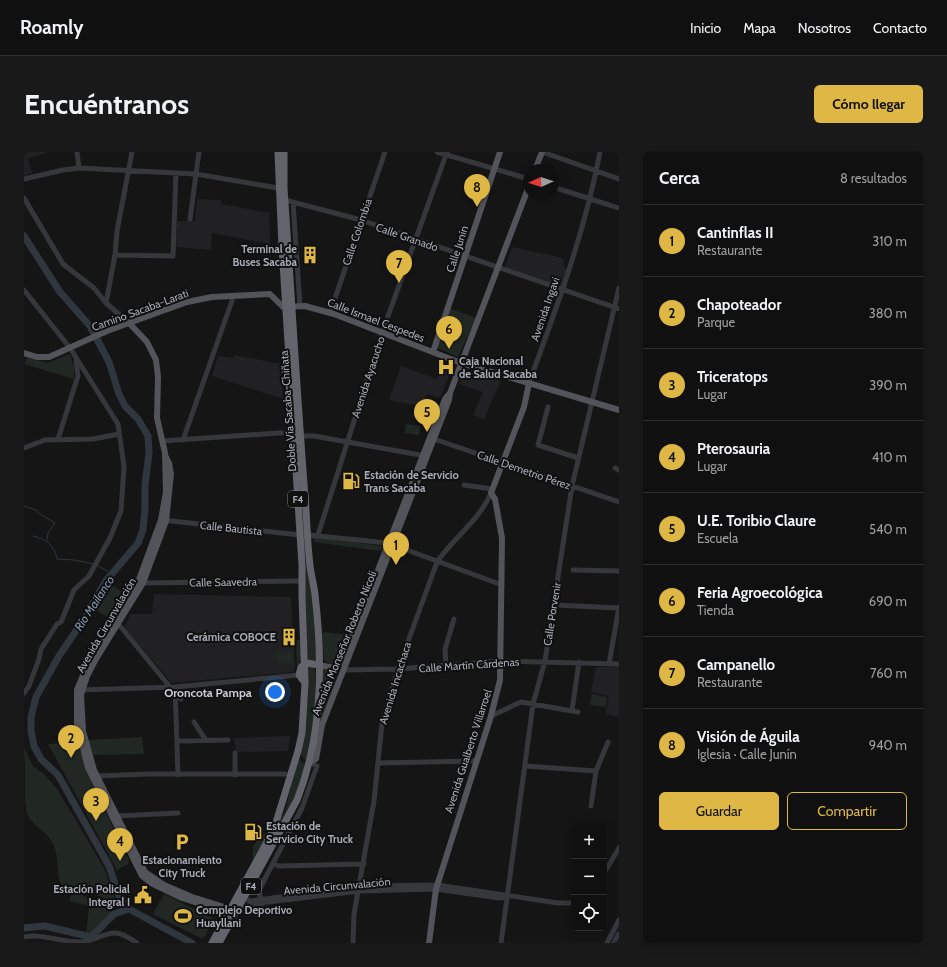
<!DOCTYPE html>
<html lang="es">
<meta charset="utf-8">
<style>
body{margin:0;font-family:Cabin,sans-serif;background:#191919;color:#f1f3f6}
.controls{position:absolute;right:12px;bottom:12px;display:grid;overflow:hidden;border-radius:6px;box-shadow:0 2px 10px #0003}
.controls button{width:36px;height:36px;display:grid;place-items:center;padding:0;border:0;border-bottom:1px solid #303030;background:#101010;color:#f1f3f6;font:20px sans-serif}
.compass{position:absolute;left:499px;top:12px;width:36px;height:36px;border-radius:50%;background:#101010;box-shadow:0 2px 10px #0003;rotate:267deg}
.you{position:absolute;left:251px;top:540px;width:14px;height:14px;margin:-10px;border:3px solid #fff;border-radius:50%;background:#1a73e8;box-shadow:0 0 0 6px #1a73e833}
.badge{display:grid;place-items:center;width:26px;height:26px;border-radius:50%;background:#deb745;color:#111;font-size:13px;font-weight:700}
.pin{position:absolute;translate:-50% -33px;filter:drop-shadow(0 1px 2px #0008)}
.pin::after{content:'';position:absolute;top:21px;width:14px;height:12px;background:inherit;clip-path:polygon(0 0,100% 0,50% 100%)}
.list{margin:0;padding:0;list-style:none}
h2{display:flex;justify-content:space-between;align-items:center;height:52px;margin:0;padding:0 16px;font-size:17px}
h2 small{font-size:13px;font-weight:400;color:#9c9d9f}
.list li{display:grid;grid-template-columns:26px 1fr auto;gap:12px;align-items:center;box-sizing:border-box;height:72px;padding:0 16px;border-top:1px solid #303030}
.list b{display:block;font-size:15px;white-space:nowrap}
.list p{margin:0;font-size:13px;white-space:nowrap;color:#9c9d9f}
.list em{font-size:13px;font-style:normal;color:#9c9d9f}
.actions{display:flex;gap:8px;padding:12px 16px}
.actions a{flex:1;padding:9px 0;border:1px solid #deb745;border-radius:6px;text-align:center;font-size:14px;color:#deb745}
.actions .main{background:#deb745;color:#111}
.icon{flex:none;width:22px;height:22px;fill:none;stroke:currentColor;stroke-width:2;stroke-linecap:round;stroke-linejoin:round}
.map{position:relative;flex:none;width:595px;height:791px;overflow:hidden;border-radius:6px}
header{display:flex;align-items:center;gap:24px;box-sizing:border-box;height:56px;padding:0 20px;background:#101010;border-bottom:1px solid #303030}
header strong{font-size:19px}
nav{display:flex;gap:22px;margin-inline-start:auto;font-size:14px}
.intro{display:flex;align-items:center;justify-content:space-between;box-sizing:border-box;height:96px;padding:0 24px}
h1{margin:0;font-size:28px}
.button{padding:10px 18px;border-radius:6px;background:#deb745;color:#111;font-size:14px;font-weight:700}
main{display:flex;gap:24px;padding:0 24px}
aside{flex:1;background:#101010;border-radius:6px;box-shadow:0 2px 10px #0003}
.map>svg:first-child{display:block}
.built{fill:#212123}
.green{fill:#212823}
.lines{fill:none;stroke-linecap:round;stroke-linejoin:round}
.stream{stroke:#2f363e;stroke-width:1}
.river{stroke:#2f363e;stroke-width:7}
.minor{stroke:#36373b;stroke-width:5}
.major{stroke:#53545a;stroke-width:6}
.highway{stroke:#63646b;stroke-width:7}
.labels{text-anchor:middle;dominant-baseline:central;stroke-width:4;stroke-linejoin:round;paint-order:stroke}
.shield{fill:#101011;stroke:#7a7c84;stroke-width:1}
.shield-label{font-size:10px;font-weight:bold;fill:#a8abb5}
.street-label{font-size:11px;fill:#a8abb5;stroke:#101011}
.poi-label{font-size:11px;font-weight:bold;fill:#a8abb5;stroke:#101011;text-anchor:start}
.water-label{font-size:12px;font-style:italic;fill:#8396ac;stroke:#101011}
.neighbourhood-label{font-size:12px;font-weight:bold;fill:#c9cad2;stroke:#101011}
</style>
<header>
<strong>Roamly</strong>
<nav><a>Inicio</a><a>Mapa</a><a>Nosotros</a><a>Contacto</a></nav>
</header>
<div class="intro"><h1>Encuéntranos</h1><a class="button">Cómo llegar</a></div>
<main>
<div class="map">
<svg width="595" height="791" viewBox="0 0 595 791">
<rect width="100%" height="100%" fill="#151516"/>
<path class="built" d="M0,0H25L4,7L8,21L0,24Z
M173,47L197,48V52L245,61L246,92L188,81L187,98L152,95L153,69H171Z
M488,95L539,106L540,116L543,117L537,133L535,134L481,115Z
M210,203L257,212L259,247L188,224L194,204L210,206Z
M377,214L413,227L416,217L426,221L418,242L414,246L403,242L400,255L365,248Z
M444,218L477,228L460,267L449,263L459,240L435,232L440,219Z
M130,442L267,445L271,517L268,520L148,531L100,475L107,462H128Z
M572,515H595V565L582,562L585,544L567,540Z
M266,584L264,599L213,600L209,586Z"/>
<path class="green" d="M425,156L452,166L434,205L413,196Z
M46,202L50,215V227L0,212L3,205L23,211Z
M382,272L396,274L395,283L381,281Z
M290,386H294L359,394L357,399L290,390Z
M283,412L289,444L293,510L284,509L280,447L281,413Z
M88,433L102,442L87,467L72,458Z
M300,480L325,483L314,509L306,512L300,508L298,482Z
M272,488H276L277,505L273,515Z
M253,501H269V512L253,511Z
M284,513L291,517V555L283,608L280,607L277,602L284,544Z
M297,516L309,520L313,530L293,579Z
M568,542L583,545L582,555L566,553Z
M118,585L120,602L68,603L64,588Z
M49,590V593H56L62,619L105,708L104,712L93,718L24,592Z
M0,596L9,614L21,623L33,637L53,670L81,718L95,758C86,750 77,744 65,740C55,737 46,738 37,733C32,721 35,706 30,694C23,678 12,677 4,664C0,653 1,638 1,627C2,617 0,606 0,596Z
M274,607L282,613L273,643L246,693L261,659Z
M246,680L229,712V695L237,683Z
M47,742L59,743L90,762L67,785L62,784L65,754L46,749Z
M140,742L190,767L179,787L129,762Z"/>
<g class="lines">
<path class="stream" d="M0,354L12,358L14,361L31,371L24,381L23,388
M9,384C22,387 30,393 33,407L50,408L70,412
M73,413L88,422"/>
<path class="river" d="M0,84L36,140L66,174L85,210L95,242L101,254L114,267L124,284L125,301L121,333V356L119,378L114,391L81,430L62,464L35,504L12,545L7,565V579L10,594L17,607L34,623L85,714L95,744L105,757L168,791
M0,776L21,774L67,785L90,762L105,757
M591,791L595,783"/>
<path class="minor" d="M53,0L55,16
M413,0L505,27
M518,0L595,27
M0,27L39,18L55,16L172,22L254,36
M529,35L595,56
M0,46L39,112L70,136L82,151L105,171
M261,48L337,68L595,157
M269,50L276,154
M166,67L175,0
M91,103L149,104L152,21
M0,138L46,196L94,272L100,315L97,359L86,386L65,424L50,438L37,470L33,472L17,497L15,507L5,534L0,541
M82,151L91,103L93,79L108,0
M306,161L361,0
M505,231C533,155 561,79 576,0
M524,255L514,293L554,306
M276,284H290L402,304
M407,286L595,350
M34,287L54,224L52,209
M159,288L210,143
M138,289L269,280
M0,296L21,288L69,287L95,282
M591,316L595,318
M440,333L468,337
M138,368L276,383
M284,383L364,391L478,433
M294,383L358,181L423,0
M549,418L595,419
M119,431L278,429
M530,453L595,456
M92,469L146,535
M585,512L595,455
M422,514L421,497L430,467
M320,518L374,517L476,509L595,512
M151,535L154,623
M55,538L151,535L275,523
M151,540L157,547
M548,558L555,510
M467,564L497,550L554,560
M170,570L181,587
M153,589L204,588
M211,601V623
M355,611L451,609
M501,614L572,619
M70,625L73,624L124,622H261
M567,654L572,619L584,590
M93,664L154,661
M249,712L255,714L340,712
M580,721L595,696
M220,746L226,749L336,734L413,733L534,751H550
M215,756L236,751L335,739L412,737L475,746L483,744
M239,761L235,738L278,656L293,614L285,611
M0,785C19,781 38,791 58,790C69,789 80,781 91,781C99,781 107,787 113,791
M329,791L330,762L350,649L358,571L374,517L413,410C430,385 455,369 467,341
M477,791L509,552L521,509L548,334L595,136
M583,791L595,768"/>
<path class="major" d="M511,18L518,0
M105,171L123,190L132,208L134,225L133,266L141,301L142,340L137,368L114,430L105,448L65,509L53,538V571L64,616L118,724L127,731L158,746L205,761
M409,200L476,0
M0,201L13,205H25L83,179L163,150L188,145L246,142L259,155L281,154L310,162L437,211L595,258
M141,303L145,311L147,322L142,369L119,431L72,507L63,524L57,543L59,579L70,618L121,720L140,733L168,745L207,757
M295,513L310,516L318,510L421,247L426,241L505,34
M285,611L292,607L298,573L425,248L426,241
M405,791L412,737L467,564L476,528L478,386L471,347L467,341L500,255L505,231"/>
<path class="highway" d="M281,531L275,523L277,515L282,511L295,513
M188,791L250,677L274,599L278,581L281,531L278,445V413L258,95L254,0
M195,791L273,648C298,585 299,510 291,443C290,433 287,423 286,413C283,390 283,367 281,345C273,242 267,139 260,36V0"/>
</g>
<defs>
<g id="building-bare" transform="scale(1.38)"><path d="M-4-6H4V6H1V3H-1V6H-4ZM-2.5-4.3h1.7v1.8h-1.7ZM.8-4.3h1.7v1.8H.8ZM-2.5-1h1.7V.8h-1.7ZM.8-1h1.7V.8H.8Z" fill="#deb745" stroke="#101011" stroke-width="2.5" paint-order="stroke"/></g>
<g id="hospital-bare" transform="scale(1.38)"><path d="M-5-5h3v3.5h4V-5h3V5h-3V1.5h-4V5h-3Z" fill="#deb745" stroke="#101011" stroke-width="2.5" paint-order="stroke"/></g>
<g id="fuel-bare" transform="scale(1.38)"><path d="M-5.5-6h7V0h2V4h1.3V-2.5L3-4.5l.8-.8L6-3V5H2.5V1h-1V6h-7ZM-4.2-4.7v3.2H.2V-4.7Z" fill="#deb745" stroke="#101011" stroke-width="2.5" paint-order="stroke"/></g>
<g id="parking-bare" transform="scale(1.38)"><path d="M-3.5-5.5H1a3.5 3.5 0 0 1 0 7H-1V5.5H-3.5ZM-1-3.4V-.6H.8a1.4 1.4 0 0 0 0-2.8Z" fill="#deb745" stroke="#101011" stroke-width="2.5" paint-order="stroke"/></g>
<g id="civic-bare" transform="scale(1.38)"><path d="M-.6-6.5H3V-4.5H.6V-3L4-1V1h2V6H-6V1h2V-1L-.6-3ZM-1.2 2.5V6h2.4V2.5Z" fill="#deb745" stroke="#101011" stroke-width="2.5" paint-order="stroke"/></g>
<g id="stadium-bare" transform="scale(1.38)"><path d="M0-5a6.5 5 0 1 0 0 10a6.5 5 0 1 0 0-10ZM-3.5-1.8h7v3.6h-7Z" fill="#deb745" stroke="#101011" stroke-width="2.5" paint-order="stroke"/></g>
</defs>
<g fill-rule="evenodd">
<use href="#building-bare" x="286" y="103"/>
<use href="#hospital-bare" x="422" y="215"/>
<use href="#fuel-bare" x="327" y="329"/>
<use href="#building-bare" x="265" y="485"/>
<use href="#fuel-bare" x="229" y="680"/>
<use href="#parking-bare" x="158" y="690"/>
<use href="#civic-bare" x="119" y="743"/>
<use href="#stadium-bare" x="159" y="764"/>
</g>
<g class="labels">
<g class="shield">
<rect x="264" y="339" width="20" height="16" rx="3"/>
<rect x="217" y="726" width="20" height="16" rx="3"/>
</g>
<g class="shield-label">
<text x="274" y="347">F4</text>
<text x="227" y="734">F4</text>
</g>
<g class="street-label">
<text transform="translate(333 80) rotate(-71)">Calle Colombia</text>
<text transform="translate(383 85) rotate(19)">Calle Granado</text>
<text transform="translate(433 97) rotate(-72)">Calle Junín</text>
<text transform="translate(521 157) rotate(-71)">Avenida Ingavi</text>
<text transform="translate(116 158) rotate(-20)">Camino Sacaba-Larati</text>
<text transform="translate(352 168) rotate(21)">Calle Ismael Cespedes</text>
<text transform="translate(344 225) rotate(-72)">Avenida Ayacucho</text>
<text transform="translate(264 259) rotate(-94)">Doble Vía Sacaba-Chiñata</text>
<text transform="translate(500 318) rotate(19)">Calle Demetrio Pérez</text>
<text transform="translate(207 376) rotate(6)">Calle Bautista</text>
<text transform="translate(199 430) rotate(-1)">Calle Saavedra</text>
<text transform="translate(528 462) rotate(-81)">Calle Porvenir</text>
<text transform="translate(82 473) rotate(-60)">Avenida Circunvalación</text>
<text transform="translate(320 491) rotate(-68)">Avenida Monseñor Roberto Nicoli</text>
<text transform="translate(445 513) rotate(-4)">Calle Martín Cárdenas</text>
<text transform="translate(371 531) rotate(-73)">Avenida Incachaca</text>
<text transform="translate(444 599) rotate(-72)">Avenida Gualberto Villarroel</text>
<text transform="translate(313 734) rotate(-5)">Avenida Circunvalación</text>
</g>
<g class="poi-label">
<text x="273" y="97" text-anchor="end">Terminal de<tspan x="273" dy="13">Buses Sacaba</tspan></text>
<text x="435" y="209">Caja Nacional<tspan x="435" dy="13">de Salud Sacaba</tspan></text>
<text x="340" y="323">Estación de Servicio<tspan x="340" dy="13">Trans Sacaba</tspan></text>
<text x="252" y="485" text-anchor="end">Cerámica COBOCE</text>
<text x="242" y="674">Estación de<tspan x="242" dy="13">Servicio City Truck</tspan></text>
<text x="158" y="708" text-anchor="middle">Estacionamiento<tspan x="158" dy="13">City Truck</tspan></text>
<text x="106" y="737" text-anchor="end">Estación Policial<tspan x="106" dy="13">Integral I</tspan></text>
<text x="172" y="758">Complejo Deportivo<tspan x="172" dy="13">Huayllani</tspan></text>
</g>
<g class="water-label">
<text transform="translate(70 451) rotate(-57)">Río Mailanco</text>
</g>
<g class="neighbourhood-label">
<text x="184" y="540">Oroncota Pampa</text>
</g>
</g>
</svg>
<div class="controls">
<button>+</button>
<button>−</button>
<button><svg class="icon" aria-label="locate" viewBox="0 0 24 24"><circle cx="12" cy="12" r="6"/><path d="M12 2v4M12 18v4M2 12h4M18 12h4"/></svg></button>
</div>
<svg class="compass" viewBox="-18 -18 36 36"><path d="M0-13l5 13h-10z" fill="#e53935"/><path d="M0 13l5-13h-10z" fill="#9c9d9f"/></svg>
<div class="you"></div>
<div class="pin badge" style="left:372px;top:413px">1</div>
<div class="pin badge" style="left:47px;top:606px">2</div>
<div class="pin badge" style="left:72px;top:669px">3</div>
<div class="pin badge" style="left:96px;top:709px">4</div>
<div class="pin badge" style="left:403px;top:280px">5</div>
<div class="pin badge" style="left:425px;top:197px">6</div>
<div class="pin badge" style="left:375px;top:131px">7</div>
<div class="pin badge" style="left:453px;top:55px">8</div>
</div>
<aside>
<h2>Cerca<small>8 resultados</small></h2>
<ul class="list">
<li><span class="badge">1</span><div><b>Cantinflas II</b><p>Restaurante</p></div><em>310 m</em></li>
<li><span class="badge">2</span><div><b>Chapoteador</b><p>Parque</p></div><em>380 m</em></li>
<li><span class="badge">3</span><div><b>Triceratops</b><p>Lugar</p></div><em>390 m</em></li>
<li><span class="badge">4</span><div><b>Pterosauria</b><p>Lugar</p></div><em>410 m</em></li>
<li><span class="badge">5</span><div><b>U.E. Toribio Claure</b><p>Escuela</p></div><em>540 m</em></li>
<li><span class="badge">6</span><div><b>Feria Agroecológica</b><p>Tienda</p></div><em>690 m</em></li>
<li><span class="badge">7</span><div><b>Campanello</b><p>Restaurante</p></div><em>760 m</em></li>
<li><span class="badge">8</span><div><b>Visión de Águila</b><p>Iglesia · Calle Junín</p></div><em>940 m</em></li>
</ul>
<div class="actions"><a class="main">Guardar</a><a>Compartir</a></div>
</aside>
</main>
